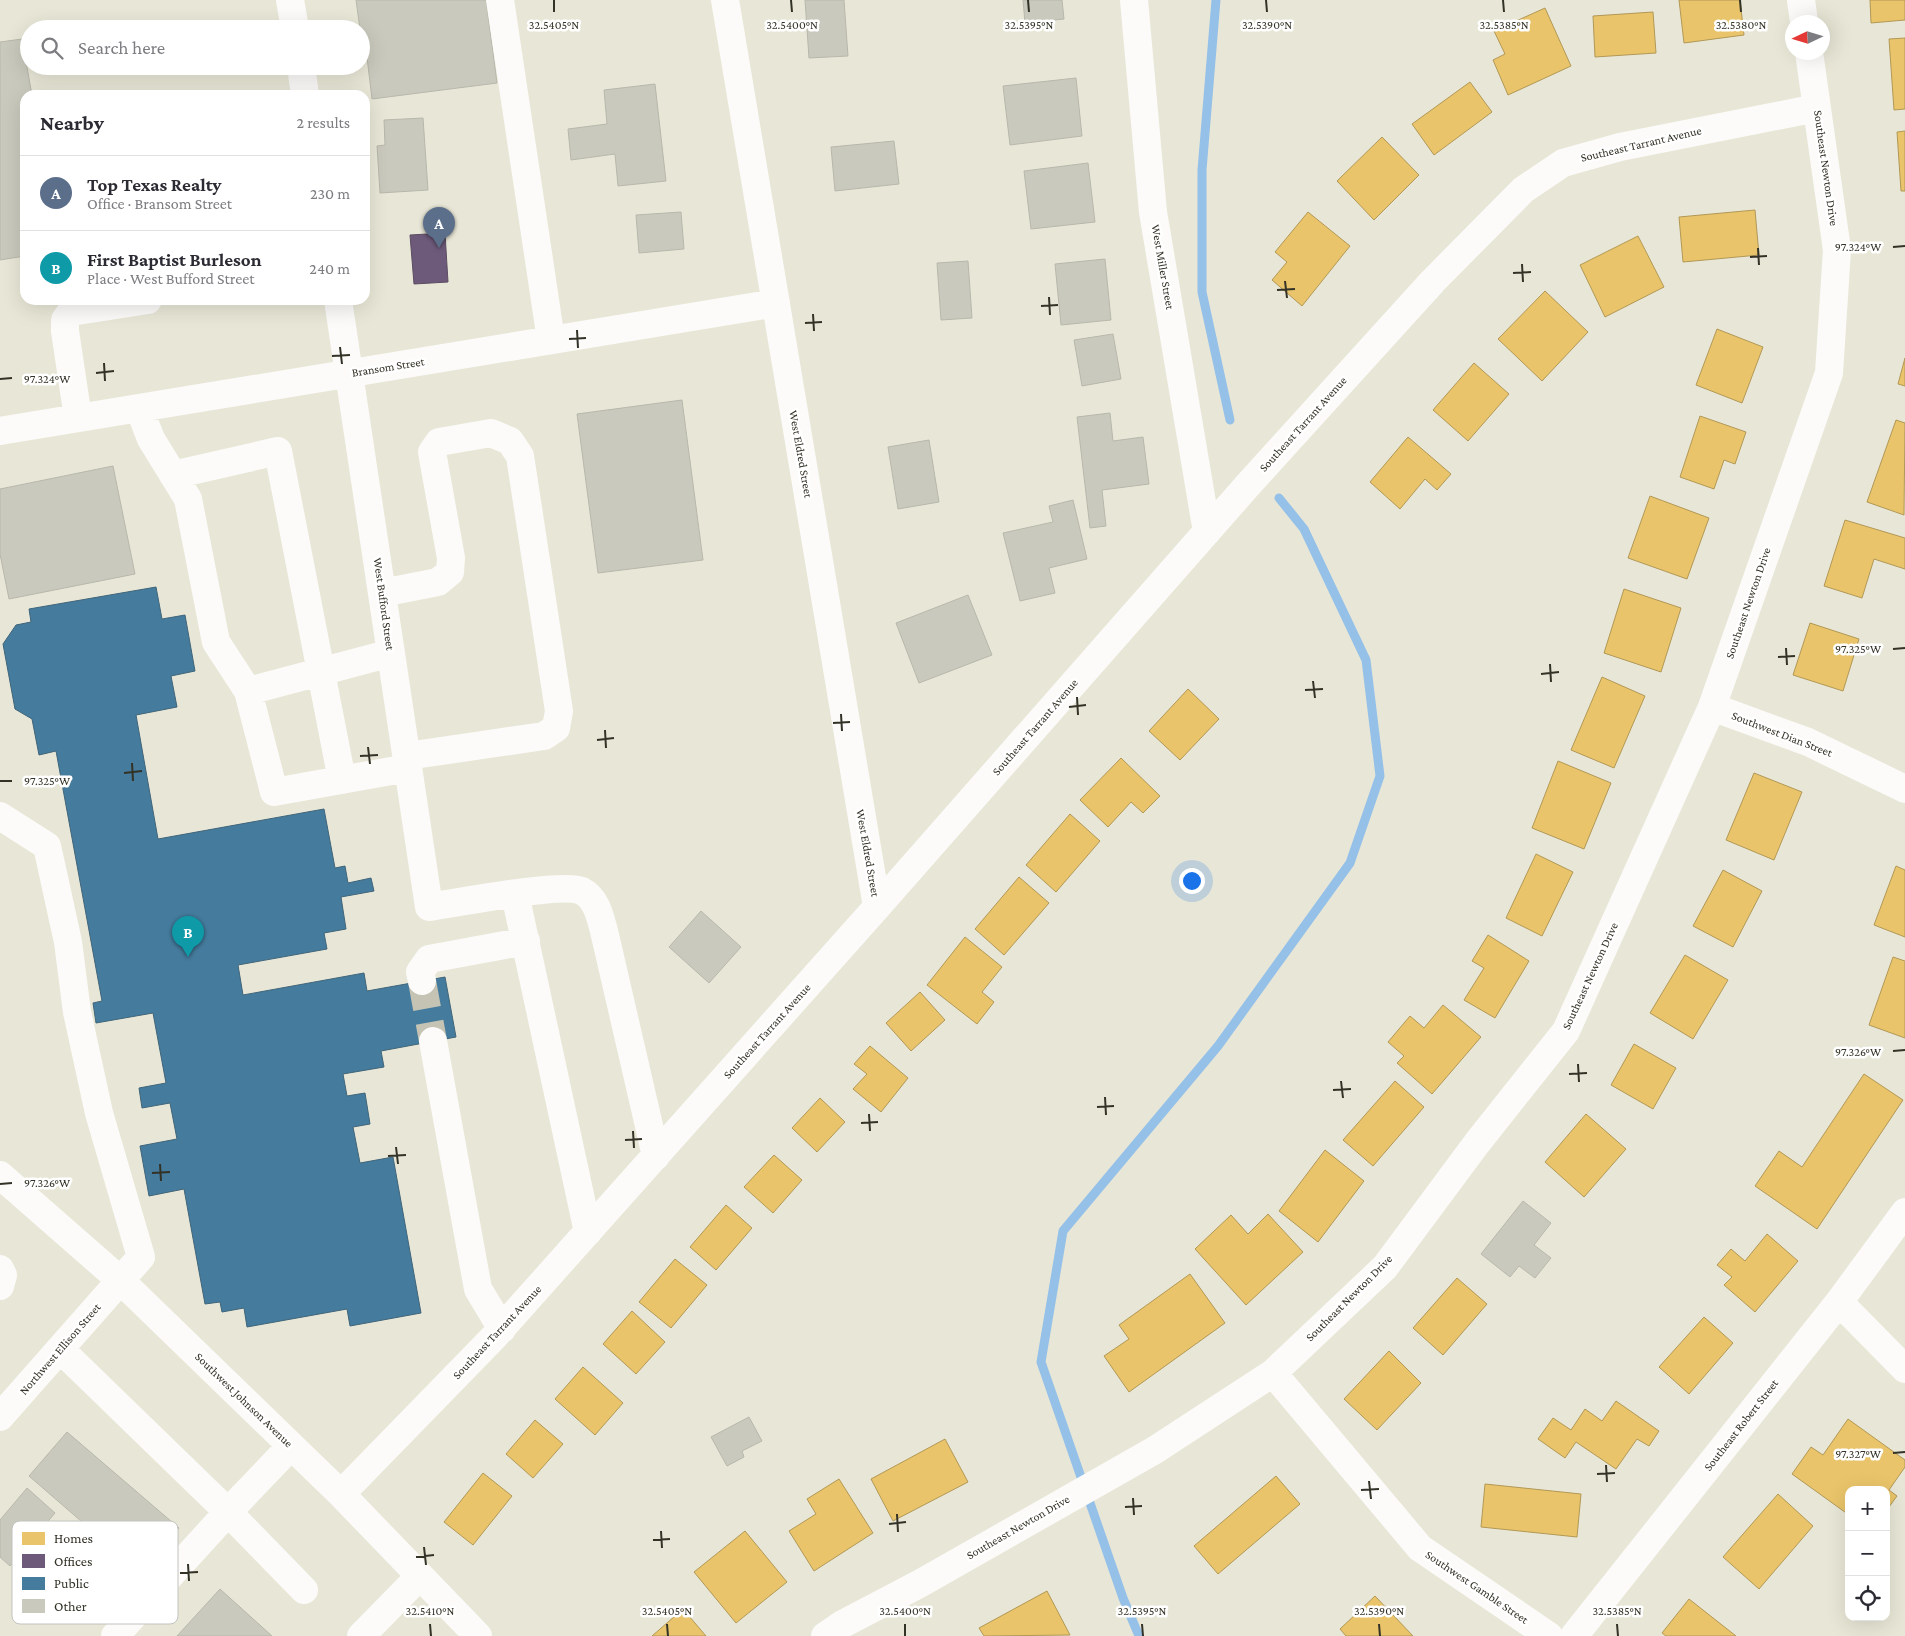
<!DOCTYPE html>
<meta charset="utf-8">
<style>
body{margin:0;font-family:"Crimson Pro",serif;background:#f7f7f7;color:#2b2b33}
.controls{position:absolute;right:15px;bottom:15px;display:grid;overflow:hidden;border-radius:10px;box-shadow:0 5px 20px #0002}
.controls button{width:45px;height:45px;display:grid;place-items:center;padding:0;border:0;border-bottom:1px solid #e1e1e2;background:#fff;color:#2b2b33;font:25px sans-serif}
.compass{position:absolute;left:1785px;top:15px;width:45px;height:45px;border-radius:50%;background:#fff;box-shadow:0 5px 20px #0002;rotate:266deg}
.you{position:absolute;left:1191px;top:880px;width:18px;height:18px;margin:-12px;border:4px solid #fff;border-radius:50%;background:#1a73e8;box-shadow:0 0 0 8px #1a73e833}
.badge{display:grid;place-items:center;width:32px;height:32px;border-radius:50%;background:#727165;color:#fff;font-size:16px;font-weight:700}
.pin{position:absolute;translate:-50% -41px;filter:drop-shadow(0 1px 2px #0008)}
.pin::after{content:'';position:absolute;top:26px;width:18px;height:15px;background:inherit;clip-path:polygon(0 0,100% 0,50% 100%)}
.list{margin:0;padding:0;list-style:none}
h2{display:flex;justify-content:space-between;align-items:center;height:65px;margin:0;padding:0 20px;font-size:21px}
h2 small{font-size:16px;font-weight:400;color:#7c7c81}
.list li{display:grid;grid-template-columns:32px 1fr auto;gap:15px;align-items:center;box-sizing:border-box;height:75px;padding:0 20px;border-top:1px solid #e1e1e2}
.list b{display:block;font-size:19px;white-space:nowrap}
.list p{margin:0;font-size:16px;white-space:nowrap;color:#7c7c81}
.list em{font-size:16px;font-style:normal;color:#7c7c81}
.icon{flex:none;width:28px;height:28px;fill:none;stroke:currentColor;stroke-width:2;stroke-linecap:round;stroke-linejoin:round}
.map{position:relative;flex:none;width:1905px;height:1636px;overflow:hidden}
.search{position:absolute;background:#fff;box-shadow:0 5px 20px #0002;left:20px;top:20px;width:350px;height:55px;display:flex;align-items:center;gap:12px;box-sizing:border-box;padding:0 18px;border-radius:28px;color:#7c7c81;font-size:19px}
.panel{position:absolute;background:#fff;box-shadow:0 5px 20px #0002;left:20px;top:90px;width:350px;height:215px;border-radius:15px}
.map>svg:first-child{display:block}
.homes{fill:#e9c46a;stroke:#b29856}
.offices{fill:#6d597a;stroke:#5c4d61}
.public{fill:#457b9d;stroke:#40657a}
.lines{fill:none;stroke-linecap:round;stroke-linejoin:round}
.stream{stroke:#95c0e8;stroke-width:9}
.building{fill:#cac9bd;stroke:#b8b7ab}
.minor-tunnel{stroke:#c4c3b4;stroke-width:28;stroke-dasharray:28 14;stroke-linecap:butt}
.minor{stroke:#fcfbf9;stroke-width:28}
.ticks{fill:none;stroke:#333227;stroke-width:2}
.labels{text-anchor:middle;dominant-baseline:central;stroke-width:5;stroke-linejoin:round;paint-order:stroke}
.street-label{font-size:12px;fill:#333227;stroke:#fff}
.key{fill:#fff;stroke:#c2c2be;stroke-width:1}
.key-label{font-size:14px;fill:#333227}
.ticks-label{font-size:12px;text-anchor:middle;fill:#333227;stroke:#fff;stroke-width:5;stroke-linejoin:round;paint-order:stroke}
</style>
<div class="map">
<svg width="1905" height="1636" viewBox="0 0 1905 1636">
<rect width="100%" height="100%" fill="#e8e7d7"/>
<path class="homes" d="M1679,0H1740L1744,35L1684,43Z
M1870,0H1905V20L1871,23Z
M1545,8L1571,66L1508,95L1493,60L1505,54L1494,31Z
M1653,12L1656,53L1595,57L1593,16Z
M1905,38V109L1894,110L1889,39Z
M1470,82L1492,112L1434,155L1412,124Z
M1905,131V191H1901L1897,132Z
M1382,137L1419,175L1374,220L1337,181Z
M1755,210L1759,255L1683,262L1679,217Z
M1308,212L1350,246L1302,306L1272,280L1287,262L1275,252Z
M1638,236L1664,287L1605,317L1580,265Z
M1545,291L1588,332L1542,381L1498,339Z
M1717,329L1763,347L1742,403L1696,385Z
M1905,358V386L1898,384Z
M1474,363L1509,394L1468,441L1433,410Z
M1700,416L1746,432L1735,464L1724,460L1714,489L1680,477Z
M1896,420L1905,423L1904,515L1867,502Z
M1408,437L1451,474L1437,490L1425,479L1400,509L1370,482Z
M1650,496L1709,518L1687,579L1628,558Z
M1845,520L1905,538V569L1874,559L1862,598L1824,586Z
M1624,589L1681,608L1661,672L1604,653Z
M1810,623L1859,639L1843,691L1793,675Z
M1602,677L1645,696L1614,768L1571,750Z
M1188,689L1219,719L1180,760L1149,731Z
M1121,758L1160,796L1143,813L1131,802L1108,827L1080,800Z
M1558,761L1611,783L1584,849L1532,828Z
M1754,773L1802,792L1774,860L1726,840Z
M1070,814L1100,841L1056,892L1026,865Z
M1536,854L1573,872L1542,936L1506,918Z
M1896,866L1905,870V937L1874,925Z
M1723,870L1762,891L1733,947L1693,926Z
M1019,877L1049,903L1004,955L975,929Z
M1488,935L1529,961L1495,1018L1464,1000L1484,968L1472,961Z
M965,937L1002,967L982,992L994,1002L977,1024L927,985Z
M1685,955L1728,980L1693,1039L1650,1013Z
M1893,957L1905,961V1038L1869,1025Z
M920,992L945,1020L911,1051L886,1023Z
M1443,1005L1481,1037L1432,1094L1397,1063L1404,1056L1388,1042L1410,1016L1424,1028Z
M1634,1044L1676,1068L1653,1109L1611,1085Z
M870,1046L908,1078L881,1112L853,1089L867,1074L854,1064Z
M1864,1074L1903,1100L1817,1229L1755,1186L1779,1151L1802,1167Z
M1395,1081L1424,1107L1373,1166L1343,1140Z
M820,1098L845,1122L817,1152L792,1128Z
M1586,1114L1626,1149L1584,1197L1545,1162Z
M1325,1150L1364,1181L1318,1242L1279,1211Z
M774,1155L802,1180L773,1213L744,1187Z
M726,1205L752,1228L716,1270L690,1247Z
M1268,1214L1303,1252L1246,1305L1195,1249L1231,1215L1248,1234Z
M1767,1234L1798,1261L1755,1312L1724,1285L1732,1277L1717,1265L1731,1249L1745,1261Z
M675,1259L707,1285L671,1328L639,1302Z
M1190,1274L1225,1323L1129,1392L1104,1356L1129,1339L1119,1325Z
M1457,1278L1487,1304L1443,1355L1413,1328Z
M632,1311L665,1342L636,1374L603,1344Z
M1704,1317L1733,1343L1689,1394L1659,1367Z
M1389,1351L1421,1383L1377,1430L1344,1399Z
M583,1367L623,1403L595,1435L555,1399Z
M1616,1401L1659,1431L1649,1446L1637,1439L1616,1469L1576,1442L1565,1458L1538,1439L1553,1418L1571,1430L1585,1409L1602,1421Z
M1848,1419L1905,1460V1467L1889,1490L1897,1496L1886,1511V1490H1849V1515L1792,1474L1811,1447L1823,1455Z
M535,1420L563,1444L533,1478L506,1454Z
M945,1439L968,1482L893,1521L871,1479Z
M483,1473L512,1496L473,1545L444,1522Z
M1276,1476L1300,1504L1218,1574L1194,1546Z
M839,1479L873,1533L814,1571L789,1531L816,1514L807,1499Z
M1485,1484L1581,1494L1577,1537L1481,1527Z
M1778,1494L1813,1526L1759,1589L1723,1557Z
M745,1531L787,1582L736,1623L694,1572Z
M1047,1591L1070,1635L984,1636L979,1628Z
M1375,1596L1413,1636H1346L1340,1629Z
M1689,1599L1736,1636H1666L1662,1633Z
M683,1609L706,1636H652Z"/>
<path class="offices" d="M445,233L448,282L414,284L410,235Z"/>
<path class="public" d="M156,587L162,619L185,615L195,671L171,676L177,707L136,715L158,839L324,809L335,868L345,866L348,883L371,878L374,891L341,897L346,929L324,933L327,949L238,965L243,995L364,973L367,991L445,977L456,1037L381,1051L384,1067L343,1074L347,1096L365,1093L370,1124L353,1127L360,1163L393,1157L421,1313L350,1326L347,1309L247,1327L244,1308L222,1312L220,1302L205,1304L184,1189L149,1196L140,1146L177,1139L170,1103L142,1108L139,1088L166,1083L153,1013L96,1023L93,1003L102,1001L56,751L39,755L32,719L15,709L3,644L16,625L31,622L29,609Z"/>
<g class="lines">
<path class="stream" d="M1216,0L1202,170V292L1230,420
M1139,1636L1123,1598L1041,1362L1063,1231L1218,1046L1350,863L1380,776L1366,660L1304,529L1279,498"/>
</g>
<path class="building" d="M356,0H486L497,83L372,99L366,49H362L361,29H360Z
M805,0H844L848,56L809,58Z
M1023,0H1062L1064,19L1025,23Z
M22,39L32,95H25V256L0,260V42Z
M1076,78L1082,136L1010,145L1003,86Z
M655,84L666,181L618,186L615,154L571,160L568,129L607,124L604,90Z
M423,118L428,190L380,193L377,146L385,145L384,120Z
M894,141L899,184L835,191L831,147Z
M1088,163L1095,222L1031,229L1024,171Z
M681,212L684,249L639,253L636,215Z
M1105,259L1111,320L1061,325L1055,264Z
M968,261L972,318L941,320L937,263Z
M1113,334L1121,379L1082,386L1074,340Z
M682,400L703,560L598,573L577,414Z
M1110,413L1113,441L1143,437L1149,484L1102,490L1106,526L1090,528L1077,417Z
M929,440L939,502L898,509L888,447Z
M113,466L135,574L9,599L0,554V489Z
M1073,500L1087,559L1049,568L1055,593L1020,601L1003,533L1053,522L1049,506Z
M968,595L992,655L919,683L896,623Z
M701,911L741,947L709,983L669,947Z
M1523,1201L1551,1223L1534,1245L1551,1258L1535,1278L1519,1266L1510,1277L1481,1254Z
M749,1417L762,1441L742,1451L744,1457L727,1466L711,1437Z
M67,1432L179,1528L141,1573L29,1476Z
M27,1488L55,1513L10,1566L0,1557V1520Z
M220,1589L272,1636H177Z"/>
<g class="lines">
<path class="minor-tunnel" d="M422,981L433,1041"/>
<path class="minor" d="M290,0L295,29
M500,0L551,340
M725,0L877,907
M1134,0L1153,212L1207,532
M1801,0L1804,22
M301,66L305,95
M338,300L429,907C456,903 563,882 582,891C597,899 600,917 604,931L656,1156
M139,408L151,439L188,499L216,642L248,691L274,792L408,768
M78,418L65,331V320L71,312L148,300
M0,431L776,303
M173,475L278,451L342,780
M382,593L438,582L450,572L451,558L432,452L439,442L491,433L510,441L520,456L559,711L556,728L544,736L407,756
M248,691L391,653
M1712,707L1808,742L1905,789
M0,816L47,846L68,942L77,1012L99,1113L141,1257L0,1417
M515,894L588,1232
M422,981L420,972L429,959L526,941
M433,1041L478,1289L502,1329
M0,1175L120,1280L341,1494L478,1636
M0,1269L3,1275L0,1286
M1839,1302L1905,1369
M60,1349L228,1512L291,1446
M1273,1373L1420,1548L1549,1636
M341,1494L493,1338L877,907L1247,486L1433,281L1523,190L1563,163L1620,147L1817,108
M115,1636L228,1512L304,1590
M361,1636L420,1576
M825,1636L841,1625L921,1583L1155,1450L1273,1373L1385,1267L1477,1143L1566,1031L1712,707L1829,373L1837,250L1809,52
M1574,1636L1839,1302L1905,1212"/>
</g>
<path class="ticks" d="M554,0V12M791,0L792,12M1028,0L1029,12M1266,0L1267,12M1503,0L1504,12M1740,0L1741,12M1893,247L1905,246M1758,248L1759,265M1750,257L1767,256M1522,264L1523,282M1513,273L1531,272M1285,281L1287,298M1277,290L1295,289M1049,297L1050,315M1041,306L1058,305M813,314L814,331M805,323L822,322M577,330L578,348M569,339L586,338M340,347L342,364M332,356L350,355M104,363L105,381M96,373L114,371M0,379L12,378M1786,648L1787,665M1893,649L1905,648M1778,657L1795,656M1550,664L1551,682M1541,674L1559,672M1313,681L1315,698M1305,690L1323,689M1077,697L1078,715M1069,707L1086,705M841,714L842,731M833,723L850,722M605,730L606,748M597,740L614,738M368,747L370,764M360,756L378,755M132,763L133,781M124,773L142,771M0,781H12M1893,1051L1905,1050M1578,1064L1579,1082M1569,1074L1587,1073M1341,1081L1343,1098M1333,1090L1351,1089M1105,1097L1106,1115M1097,1107L1114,1106M869,1114L870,1131M861,1123L878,1122M633,1131L634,1148M625,1140L642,1139M396,1147L398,1164M388,1156L406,1155M160,1164L161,1181M152,1173L170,1172M0,1184L12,1183M1893,1453L1905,1452M1606,1465L1607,1482M1597,1474L1615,1473M1369,1481L1371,1499M1361,1490L1379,1489M1133,1498L1134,1515M1125,1507L1142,1506M897,1514L898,1532M889,1524L906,1522M661,1531L662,1548M653,1540L670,1539M424,1547L426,1565M416,1557L434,1555M188,1564L189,1581M180,1573L198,1572M430,1624L431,1636M667,1624L668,1636M905,1624V1636M1142,1624L1143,1636M1379,1624L1380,1636M1617,1624L1618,1636"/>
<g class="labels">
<g class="street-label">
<text transform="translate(1641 144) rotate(-13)">Southeast Tarrant Avenue</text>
<text transform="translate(1826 168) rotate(82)">Southeast Newton Drive</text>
<text transform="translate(1163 267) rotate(80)">West Miller Street</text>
<text transform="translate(388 367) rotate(-9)">Bransom Street</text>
<text transform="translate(1303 424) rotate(-48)">Southeast Tarrant Avenue</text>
<text transform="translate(801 454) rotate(80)">West Eldred Street</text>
<text transform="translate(1748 603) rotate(-71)">Southeast Newton Drive</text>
<text transform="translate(384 604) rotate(82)">West Bufford Street</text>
<text transform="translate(1035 727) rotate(-49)">Southeast Tarrant Avenue</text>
<text transform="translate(1782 734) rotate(21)">Southwest Dian Street</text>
<text transform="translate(868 853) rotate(80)">West Eldred Street</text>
<text transform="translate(1590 976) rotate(-65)">Southeast Newton Drive</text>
<text transform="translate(767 1031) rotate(-48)">Southeast Tarrant Avenue</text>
<text transform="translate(1349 1298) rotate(-45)">Southeast Newton Drive</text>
<text transform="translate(497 1332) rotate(-47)">Southeast Tarrant Avenue</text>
<text transform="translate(60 1349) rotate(-49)">Northwest Ellison Street</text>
<text transform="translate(244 1400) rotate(44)">Southwest Johnson Avenue</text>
<text transform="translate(1741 1425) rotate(-52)">Southeast Robert Street</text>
<text transform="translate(1018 1527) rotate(-30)">Southeast Newton Drive</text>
<text transform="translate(1477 1587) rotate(34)">Southwest Gamble Street</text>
</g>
</g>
<rect x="12" y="1521" width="166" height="103" rx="8" class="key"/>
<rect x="22" y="1532" width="23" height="13" fill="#e9c46a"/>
<rect x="22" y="1554" width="23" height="14" fill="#6d597a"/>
<rect x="22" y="1577" width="23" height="13" fill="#457b9d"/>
<rect x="22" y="1599" width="23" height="14" fill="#cac9bd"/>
<g class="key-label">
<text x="54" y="1543">Homes</text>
<text x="54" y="1566">Offices</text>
<text x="54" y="1588">Public</text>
<text x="54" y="1611">Other</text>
</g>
<g class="ticks-label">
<text x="554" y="29">32.5405°N</text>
<text x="792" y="29">32.5400°N</text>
<text x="1029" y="29">32.5395°N</text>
<text x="1267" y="29">32.5390°N</text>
<text x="1504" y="29">32.5385°N</text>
<text x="1741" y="29">32.5380°N</text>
<text x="1858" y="251">97.324°W</text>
<text x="47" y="383">97.324°W</text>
<text x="1858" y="653">97.325°W</text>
<text x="47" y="785">97.325°W</text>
<text x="1858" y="1056">97.326°W</text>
<text x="47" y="1187">97.326°W</text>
<text x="1858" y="1458">97.327°W</text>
<text x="430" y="1615">32.5410°N</text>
<text x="667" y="1615">32.5405°N</text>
<text x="905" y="1615">32.5400°N</text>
<text x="1142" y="1615">32.5395°N</text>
<text x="1379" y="1615">32.5390°N</text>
<text x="1617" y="1615">32.5385°N</text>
</g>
</svg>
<div class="controls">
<button>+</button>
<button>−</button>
<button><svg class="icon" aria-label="locate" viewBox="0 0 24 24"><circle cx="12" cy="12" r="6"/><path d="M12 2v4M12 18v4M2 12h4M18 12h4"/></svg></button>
</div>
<svg class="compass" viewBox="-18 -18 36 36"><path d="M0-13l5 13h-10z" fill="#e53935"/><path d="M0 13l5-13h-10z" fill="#7c7c81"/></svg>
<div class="you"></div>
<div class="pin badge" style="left:439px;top:248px;background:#5c6f8a">A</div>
<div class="pin badge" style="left:188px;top:957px;background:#0f9aa8">B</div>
<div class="search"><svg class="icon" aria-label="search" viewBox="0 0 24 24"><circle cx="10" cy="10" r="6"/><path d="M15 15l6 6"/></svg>Search here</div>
<section class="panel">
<h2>Nearby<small>2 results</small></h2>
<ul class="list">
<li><span class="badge" style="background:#5c6f8a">A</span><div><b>Top Texas Realty</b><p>Office · Bransom Street</p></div><em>230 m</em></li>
<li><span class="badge" style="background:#0f9aa8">B</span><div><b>First Baptist Burleson</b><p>Place · West Bufford Street</p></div><em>240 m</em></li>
</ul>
</section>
</div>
